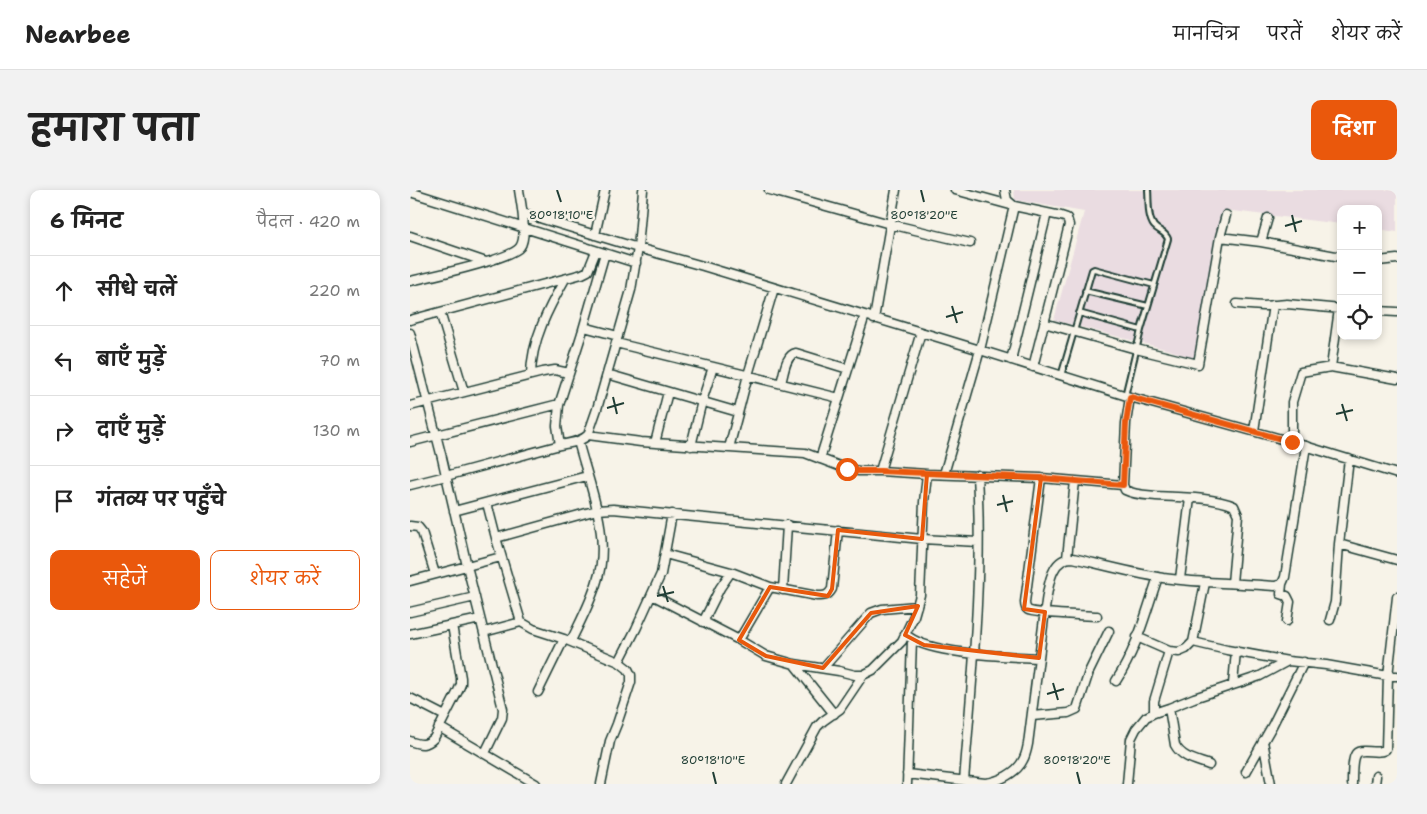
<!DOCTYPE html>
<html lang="hi">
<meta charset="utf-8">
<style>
body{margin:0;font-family:"Shantell Sans","Playpen Sans Deva",sans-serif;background:#f2f2f2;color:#222}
.controls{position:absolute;right:15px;top:15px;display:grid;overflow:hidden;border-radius:10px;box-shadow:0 2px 8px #0003}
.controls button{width:45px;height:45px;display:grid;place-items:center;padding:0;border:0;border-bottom:1px solid #e0e0e0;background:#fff;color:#222;font:25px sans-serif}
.stop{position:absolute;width:15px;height:15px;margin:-11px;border:4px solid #ea580c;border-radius:50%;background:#fff}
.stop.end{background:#ea580c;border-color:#fff;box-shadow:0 1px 5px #0008}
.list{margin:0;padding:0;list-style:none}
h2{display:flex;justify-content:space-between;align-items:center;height:65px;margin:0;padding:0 20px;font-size:21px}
h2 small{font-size:16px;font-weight:400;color:#767676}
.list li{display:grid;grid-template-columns:32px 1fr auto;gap:15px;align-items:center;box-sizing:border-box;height:70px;padding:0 20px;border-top:1px solid #e0e0e0}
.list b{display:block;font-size:19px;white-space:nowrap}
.list em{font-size:16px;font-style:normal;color:#767676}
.actions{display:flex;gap:10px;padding:15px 20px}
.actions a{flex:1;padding:11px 0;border:1px solid #ea580c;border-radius:10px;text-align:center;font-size:18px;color:#ea580c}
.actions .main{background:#ea580c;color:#fff}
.icon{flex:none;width:28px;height:28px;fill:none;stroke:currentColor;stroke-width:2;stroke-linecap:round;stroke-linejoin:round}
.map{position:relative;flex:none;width:987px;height:594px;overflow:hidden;border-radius:10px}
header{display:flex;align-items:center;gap:30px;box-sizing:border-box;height:70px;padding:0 25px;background:#fff;border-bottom:1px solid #e0e0e0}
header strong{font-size:24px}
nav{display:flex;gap:28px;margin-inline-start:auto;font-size:18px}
.intro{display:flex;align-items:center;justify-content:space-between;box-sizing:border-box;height:120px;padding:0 30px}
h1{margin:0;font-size:35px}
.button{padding:12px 22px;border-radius:10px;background:#ea580c;color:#fff;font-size:18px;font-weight:700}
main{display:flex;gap:30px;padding:0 30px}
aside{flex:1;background:#fff;border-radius:10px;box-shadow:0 2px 8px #0003}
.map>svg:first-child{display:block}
.built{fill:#eadce1}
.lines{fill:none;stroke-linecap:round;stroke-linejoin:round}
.service-casing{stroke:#1f3d34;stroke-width:8}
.minor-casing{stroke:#1f3d34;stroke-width:11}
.service{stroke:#f7f3e8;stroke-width:4}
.minor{stroke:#f7f3e8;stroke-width:8}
.route{stroke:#ea580c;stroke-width:6}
.marked{fill:none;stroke:#e8590c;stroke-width:4;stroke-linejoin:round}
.ticks{fill:none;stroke:#1f3d34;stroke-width:2}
.ticks-label{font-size:12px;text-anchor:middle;fill:#1f3d34;stroke:#f7f3e8;stroke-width:5;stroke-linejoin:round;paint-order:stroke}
</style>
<header>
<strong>Nearbee</strong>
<nav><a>मानचित्र</a><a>परतें</a><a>शेयर करें</a></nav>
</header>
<div class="intro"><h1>हमारा पता</h1><a class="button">दिशा</a></div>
<main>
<aside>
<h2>6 मिनट<small>पैदल · 420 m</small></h2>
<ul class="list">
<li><svg class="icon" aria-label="ahead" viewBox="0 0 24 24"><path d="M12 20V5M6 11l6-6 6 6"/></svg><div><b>सीधे चलें</b></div><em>220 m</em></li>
<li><svg class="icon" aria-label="left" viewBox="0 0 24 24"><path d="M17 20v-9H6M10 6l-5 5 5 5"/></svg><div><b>बाएँ मुड़ें</b></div><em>70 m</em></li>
<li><svg class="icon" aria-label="right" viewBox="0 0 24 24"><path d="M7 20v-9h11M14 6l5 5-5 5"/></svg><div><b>दाएँ मुड़ें</b></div><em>130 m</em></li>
<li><svg class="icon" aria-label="arrive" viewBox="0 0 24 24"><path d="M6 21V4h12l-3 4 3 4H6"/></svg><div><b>गंतव्य पर पहुँचे</b></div></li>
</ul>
<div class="actions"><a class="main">सहेजें</a><a>शेयर करें</a></div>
</aside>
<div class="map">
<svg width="987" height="594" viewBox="0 0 987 594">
<rect width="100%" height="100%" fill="#f7f3e8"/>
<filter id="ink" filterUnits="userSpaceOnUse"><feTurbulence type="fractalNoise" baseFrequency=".02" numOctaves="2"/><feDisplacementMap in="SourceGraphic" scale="10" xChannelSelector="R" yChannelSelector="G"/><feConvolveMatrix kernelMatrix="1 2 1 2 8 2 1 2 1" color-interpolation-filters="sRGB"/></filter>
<g filter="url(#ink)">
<path class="built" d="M604,0H987V42L968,39V19H931V34L814,20L786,169L759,160L644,130L674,22L605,10Z"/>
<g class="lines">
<g class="service-casing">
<path id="service" d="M675,101L738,116
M669,123L731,140
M651,186L682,80L684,79L744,95
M715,206L731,140L758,49C755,41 749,42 744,36C737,27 739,10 738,0"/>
</g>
<g class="minor-casing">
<path id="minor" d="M359,0L480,34L560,53
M545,0L604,16L651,26L657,28L659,35L623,177
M0,2L226,73
M113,23L228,58L293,76L570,160L720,207L882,252L987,284
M185,45L195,0
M0,46L76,72
M810,47L851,52L858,28
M851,52L931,67
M968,71L987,69
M0,91C18,87 102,69 110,57C118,46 111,13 109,0
M827,114L853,116L877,114L931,119
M968,121L987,122
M30,122L54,202
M464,129L486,0
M0,130L172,84L178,81L186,61
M634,133L726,159L788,174L810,47L816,25
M174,137L208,146
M0,143L32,268L57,376L93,519L92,528L75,563
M206,153L429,208
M601,170L637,23
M921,177L929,119
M197,184L328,222
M121,185C121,151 139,117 155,89
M371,193C374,184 375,165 386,163L438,179
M720,207L716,233L713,295L715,300C725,305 735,305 746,306C767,307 805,307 824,316L828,325L822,393
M0,216L133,182L145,180L159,183
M844,241L863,115
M178,245L231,252L395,263L437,279L449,281H470L517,284
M0,252L145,215H149
M882,252V212L891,182L921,177L987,189
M245,253L258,202
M150,255L147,236L149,215L172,143L195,63
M281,256L292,211L303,177
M319,258L338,185L364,98
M410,269L455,125
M470,281L511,142
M534,284L570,160L604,16L597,10L595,0
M631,288L615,412C615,415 615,418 618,420C624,424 676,425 687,426
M0,295L36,286L150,255C160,253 171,252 178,245L187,219L221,100L228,58L233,0
M77,313L86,348
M44,321L177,286
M0,336L8,337L12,342L25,384
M929,354L987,370
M255,364L321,382L360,397L407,406C415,406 418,406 422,399L428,340
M657,368L665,291
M770,389L780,308
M0,391L91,367
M872,394L871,404L877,406L880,412L877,431
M373,400L377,335
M242,405L329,450L356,466L384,474L429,481L445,485H453L463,480L492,451L504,426L510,405L514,312L517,284L631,288L713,295
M0,422L65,407
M920,430L925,412L929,354L939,269
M293,432L310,398L321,382
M74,442L111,432
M0,444L70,429
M499,447C524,465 597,466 629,468
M727,447L759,461L769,462L776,459L783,452L795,393
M329,450L360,397
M161,451C170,432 181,412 187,391C202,347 179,294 168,251
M783,452L817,460L878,471L916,475L978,486H987
M209,472L226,439L251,384L262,324
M384,474L424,524
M413,478L461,423L472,419L507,416
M706,491C727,459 736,422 748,387
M823,494L826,461
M128,502L154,449
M0,508L35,526
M759,518L765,555C772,568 786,570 799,575
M744,523V511L759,461
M622,526L658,523L667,519L679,482L699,441
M29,537L126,594
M0,551C10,555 16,556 24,548L48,501L51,494V488L42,435
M853,551L861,594
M836,582L862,536L894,472
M497,584L575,593C588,592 607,583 613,570C616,565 617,559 618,554C623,515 628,475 633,436C635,421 637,392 644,380C648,372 655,368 663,368C693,375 722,383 753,388C790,393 828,393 865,396L872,394L875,387L896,256
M554,591C562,489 573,387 567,285
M191,594L200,551L207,534L221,492V485L218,479L209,472L154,449L123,439L111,432L86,348L187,320L203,319L512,349L568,352
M376,594L407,537L413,531L430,519L453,485
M497,594L502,450
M717,594L721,549L726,539L736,527L744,523L759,518L784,508L850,486L878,471
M942,594C942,587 942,570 945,565C949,556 968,566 976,559L978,486L987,407
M965,594L966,586"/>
</g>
<use href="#service" class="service"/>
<use href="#minor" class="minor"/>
</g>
</g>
<g class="lines" filter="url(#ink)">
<path class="route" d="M437,279L449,281H470L631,288L713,295L716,233L720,207L882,252"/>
</g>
<path class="marked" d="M517,284L631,288L614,419L635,422L629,468L514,455L495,445L508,416L461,423L413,478L356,466L329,450L360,397L418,406L422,399L428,340L512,349Z"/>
<path class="ticks" d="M147,0L151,12M511,0L514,12M882,25L886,42M875,36L892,31M542,116L547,133M536,127L553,122M203,207L207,224M932,214L937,231M197,218L214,213M926,224L943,220M593,305L597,322M587,315L603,311M253,396L258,412M247,406L264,402M643,493L648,510M637,504L654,499M303,582L306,594M667,582L670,594"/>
<g class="ticks-label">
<text x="151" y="29">80°18'10"E</text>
<text x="514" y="29">80°18'20"E</text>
<text x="303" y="574">80°18'10"E</text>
<text x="667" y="574">80°18'20"E</text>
</g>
</svg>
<div class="controls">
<button>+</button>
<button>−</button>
<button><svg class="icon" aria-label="locate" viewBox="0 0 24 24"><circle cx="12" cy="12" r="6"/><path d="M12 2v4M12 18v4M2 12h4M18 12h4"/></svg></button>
</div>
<div class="stop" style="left:437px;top:279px"></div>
<div class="stop end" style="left:882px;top:252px"></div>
</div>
</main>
